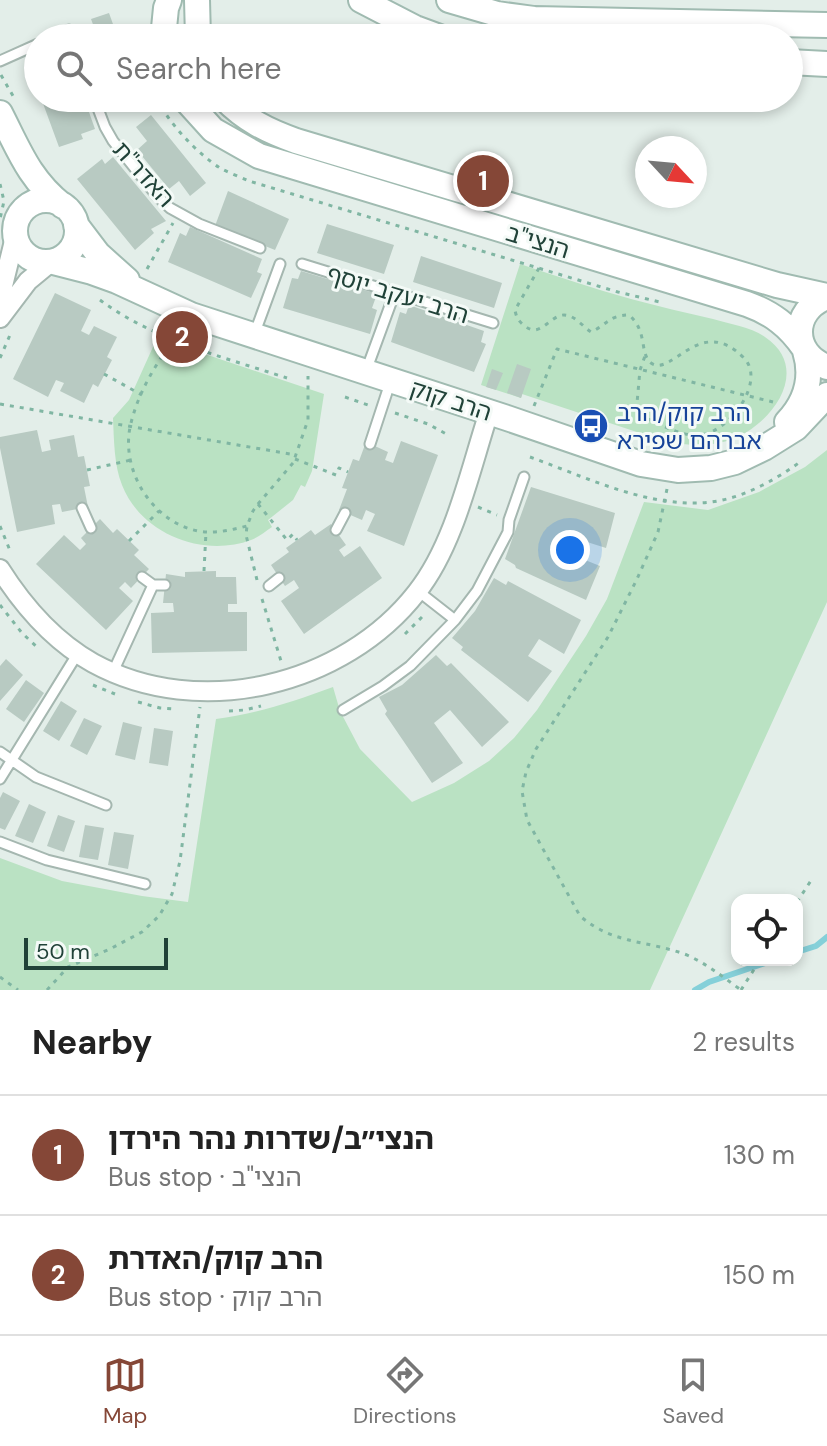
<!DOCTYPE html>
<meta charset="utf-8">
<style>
body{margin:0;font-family:"DM Sans","Noto Sans Hebrew",sans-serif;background:#f2f2f2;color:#222}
.controls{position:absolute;right:24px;bottom:24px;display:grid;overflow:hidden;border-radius:16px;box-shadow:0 4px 12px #0003}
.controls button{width:72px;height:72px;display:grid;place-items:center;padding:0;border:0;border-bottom:2px solid #e0e0e0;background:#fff;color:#222;font:40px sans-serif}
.compass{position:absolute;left:635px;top:136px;width:72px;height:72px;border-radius:50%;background:#fff;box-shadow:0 4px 12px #0003;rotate:116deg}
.scale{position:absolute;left:24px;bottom:20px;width:144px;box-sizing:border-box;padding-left:8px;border:4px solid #204238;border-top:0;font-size:22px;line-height:28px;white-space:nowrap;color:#204238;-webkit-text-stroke:6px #f4faf7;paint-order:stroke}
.you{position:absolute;left:570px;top:550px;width:28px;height:28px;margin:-20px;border:6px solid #fff;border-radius:50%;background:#1a73e8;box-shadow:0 0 0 12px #1a73e833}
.badge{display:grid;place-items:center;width:52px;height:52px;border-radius:50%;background:#854737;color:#fff;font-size:26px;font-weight:700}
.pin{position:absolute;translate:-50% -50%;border:4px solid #fff;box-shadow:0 2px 8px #0006}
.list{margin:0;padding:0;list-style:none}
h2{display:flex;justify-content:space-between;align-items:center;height:104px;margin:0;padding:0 32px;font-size:34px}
h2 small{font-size:26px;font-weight:400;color:#767676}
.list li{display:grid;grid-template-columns:52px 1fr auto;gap:24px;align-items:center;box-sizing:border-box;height:120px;padding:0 32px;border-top:2px solid #e0e0e0}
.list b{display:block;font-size:30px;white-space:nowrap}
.list p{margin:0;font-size:26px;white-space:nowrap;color:#767676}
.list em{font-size:26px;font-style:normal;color:#767676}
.icon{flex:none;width:44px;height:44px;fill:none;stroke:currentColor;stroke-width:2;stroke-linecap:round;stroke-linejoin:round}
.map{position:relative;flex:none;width:827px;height:990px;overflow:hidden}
.search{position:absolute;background:#fff;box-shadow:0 4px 12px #0003;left:24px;right:24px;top:24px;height:88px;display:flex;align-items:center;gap:20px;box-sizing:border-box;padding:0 28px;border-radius:44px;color:#767676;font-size:30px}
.sheet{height:344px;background:#fff}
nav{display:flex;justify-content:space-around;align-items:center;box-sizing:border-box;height:112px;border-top:2px solid #e0e0e0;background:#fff;font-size:22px;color:#767676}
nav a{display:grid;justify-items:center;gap:4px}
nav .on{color:#854737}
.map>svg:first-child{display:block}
.green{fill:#bae2c3}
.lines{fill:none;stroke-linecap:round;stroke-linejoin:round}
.stream{stroke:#85d0d9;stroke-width:6}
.building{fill:#b8cac2}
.lane-casing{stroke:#a5b7b0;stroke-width:13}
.street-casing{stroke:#a5b7b0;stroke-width:22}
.secondary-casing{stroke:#a0bbb1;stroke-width:28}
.path{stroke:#80b6a3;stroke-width:3;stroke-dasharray:4 6;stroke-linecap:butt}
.lane{stroke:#fff;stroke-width:9}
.street{stroke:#fff;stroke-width:18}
.secondary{stroke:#fff;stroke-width:24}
.labels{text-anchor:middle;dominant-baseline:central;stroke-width:6;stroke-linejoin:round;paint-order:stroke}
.street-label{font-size:24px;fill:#204238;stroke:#f4faf7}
.transit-label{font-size:24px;fill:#164399;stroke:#f4faf7;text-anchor:start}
</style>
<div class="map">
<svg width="827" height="990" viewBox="0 0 827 990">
<rect width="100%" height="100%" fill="#e3eee9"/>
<path class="green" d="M520,264C557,276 594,289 631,299C658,306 686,313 713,319C730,324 751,327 765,337C814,370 770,428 727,441C707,447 687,445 667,442L522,394L521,398L481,385Z
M157,338L324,394L312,471L305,487L301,485L293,500L268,520L272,527C266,531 259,537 251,540C203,558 141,534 122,485C114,465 114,440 113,418L129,400Z
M827,450V602L650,990H0V858L62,881L142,896L188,902L216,719C257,714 295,701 333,687L340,711L360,749L412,802L454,783L489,761L514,738L537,710L586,636L607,599L644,502L708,510L759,492L805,467Z"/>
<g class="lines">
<path class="stream" d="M797,952L816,946L827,937
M695,990L709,982L774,960"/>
</g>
<path class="building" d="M109,13L118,38H98L91,19Z
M38,58V89L28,62Z
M41,98H84L95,129L81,134L83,139L59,147Z
M151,115L206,183L190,196L179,181L169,189L137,150L147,141L136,127Z
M113,157L166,221L151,229L154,233L135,250L77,179L102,159L105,164Z
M228,191L289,219L275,250L215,226Z
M327,224L394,245L384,274L317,253Z
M190,227L262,259L257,272L262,274L251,298L168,262L180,233L186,236Z
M421,256L502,283L494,308L413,282Z
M301,271L377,294L372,308L377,310L370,334L283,308L292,278L298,279Z
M55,293L91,310L81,331L89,335L94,326L117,337L107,357L112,360L98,387L93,384L84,403L60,391L64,383L56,380L48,397L13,379Z
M409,305L484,331L481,342L486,344L474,372L391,342L400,312L406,314Z
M517,364L531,369L521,398L507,393Z
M492,369L503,373L496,390L486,387Z
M37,430L42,452L51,450L49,440L74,435L78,457L84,456L90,486L84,487L88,507L62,512L60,504L52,505L55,524L17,532L0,448V437Z
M401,441L438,455L404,546L367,531L375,514L366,510L362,520L339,510L347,489L342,488L353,459L359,461L366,442L388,452L385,460L393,463Z
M531,487L615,513L606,548L568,536L563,551L600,566L586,600L516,568L515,565L505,559Z
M100,519L113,533L117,529L139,550L134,555L149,569L131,588L125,582L119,588L133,601L106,630L36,564L64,535L80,550L86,544L81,538Z
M331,524L346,545L339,550L344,557L360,546L382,578L304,634L281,601L299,588L294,580L285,586L271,565L289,552L286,548L311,530L315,535Z
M216,571V577H236L237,604H228V612H247V651L152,653L151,613L174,612L173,603H163L166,574L185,577V572Z
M494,578L506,585L508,581L581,620L564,654L539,639L528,656L552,671L528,702L461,650L463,647L452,638L475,611Z
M436,655L447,666L451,663L509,722L482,747L450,710L434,723L463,763L432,783L385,714L387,711L379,697L402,685Z
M6,659L23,675L0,701V666Z
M26,680L44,693L24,722L6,709Z
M61,701L77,711L59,741L43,731Z
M84,718L102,726L87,755L70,746Z
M123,722L142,727L135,760L115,755Z
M154,728L173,731L168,766L149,763Z
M3,792L20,801L5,830L0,828V798Z
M29,804L46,812L33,843L15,836Z
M58,815L75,821L64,852L47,846Z
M85,825L104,828L98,860L79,857Z
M114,832L134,835L128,869L108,865Z"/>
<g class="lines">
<g class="lane-casing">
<path id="lane" d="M51,38L69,30L72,38
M0,61L38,44
M94,98L105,127L113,141L157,196L170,208L199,224L260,248
M302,264L493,323
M254,335L280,264
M366,371L395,292
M370,444L391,380
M82,508L91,528
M336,530L345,513
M142,577L153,585H165
M269,586L279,578
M418,591L455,620
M113,672L153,585
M343,710L383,686L410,666L455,620L477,591L508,532L509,520L524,477
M0,752L36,777L106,805
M0,779L78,653
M0,842L47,860L145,884"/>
</g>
<g class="street-casing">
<path id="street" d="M0,298L15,237
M0,318L28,281L51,262
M0,569C24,607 54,641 93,663C199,721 344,686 417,592C455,544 470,470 489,412"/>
</g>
<g class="secondary-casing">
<path id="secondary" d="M197,0L198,38
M361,0L415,28L442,38
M449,0L497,14L534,19L827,25
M163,38L166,8L169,0
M789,62L827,64
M184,98L213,130L259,156L747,304C772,313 789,326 804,348
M224,98C245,120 268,131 296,141L777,285L827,296
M0,113C19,150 29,179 63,206
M15 231a31 31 0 1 1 62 0a31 31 0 1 1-62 0Z
M76,225L98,254L127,280
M53,262L92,272L117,281L191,315L507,418L641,464L678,470L711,468L735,462L764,448L796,428L827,395
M827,297C791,310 791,354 827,367
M787,422C806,402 813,377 805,351"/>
</g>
<path class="path" d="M1,75L13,96
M157,98C168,123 197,153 220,168C229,173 240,177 249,181L618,292L664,303
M0,184L4,201L0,219
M539,268L515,310C516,317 519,322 525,326C540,339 550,315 564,315C575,315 583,327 591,332C607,325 609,315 629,315C648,331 639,353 651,363C672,378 700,313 744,358C767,382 728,433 700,435C678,437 656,421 636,414L640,370L645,356
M147,269L173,223
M100,300C154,340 223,357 287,378
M180,332C159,358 139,390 131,423C119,469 152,522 198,531C215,534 231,530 247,526
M0,358L10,335
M104,374L142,395
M345,397L368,405
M0,404L296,455
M534,406L557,349L773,402
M395,413L428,424L450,436
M530,457C583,476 639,504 697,503C734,503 771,483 800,462
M295,459L336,475L339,468L348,472
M87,470L131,460
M667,489L658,532L637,579L608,637L536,749L526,772L522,791L527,820L580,916C614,945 648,940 687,955C707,964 723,977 741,990
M258,504L287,540L293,534L297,540
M478,507L497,515
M0,526L11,553
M129,541L159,511
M204,571L206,532
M257,580L246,535L247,526L253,511L258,504L293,463L308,420V376
M262,599L281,661
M0,605L22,633L37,647
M405,634L425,614
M93,685L115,694
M138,702L160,708L173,709
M229,711L245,710L261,706
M797,902L812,879
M0,977L18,990
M47,990L68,967L110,949L142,932L159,916L172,894L180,861L200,707
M741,990L760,960"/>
<use href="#lane" class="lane"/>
<use href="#street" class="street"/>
<use href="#secondary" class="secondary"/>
</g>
<defs>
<g id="bus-disc" transform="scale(1.8)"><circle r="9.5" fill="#1a4fb4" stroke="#f4faf7"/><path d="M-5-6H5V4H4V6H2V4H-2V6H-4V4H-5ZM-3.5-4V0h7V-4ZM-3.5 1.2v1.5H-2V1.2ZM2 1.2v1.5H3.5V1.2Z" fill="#fff"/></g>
</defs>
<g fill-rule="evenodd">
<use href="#bus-disc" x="591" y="426"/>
</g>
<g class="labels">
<g class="street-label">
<text transform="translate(144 174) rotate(48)">האדר"ת</text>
<text transform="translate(538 241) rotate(17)">הנצי"ב</text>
<text transform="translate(398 294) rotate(17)">הרב יעקב יוסף</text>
<text transform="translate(451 400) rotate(18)">הרב קוק</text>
</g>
<g class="transit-label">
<text x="617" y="412">הרב קוק/הרב<tspan x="617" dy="28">אברהם שפירא</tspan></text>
</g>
</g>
</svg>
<div class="controls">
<button><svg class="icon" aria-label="locate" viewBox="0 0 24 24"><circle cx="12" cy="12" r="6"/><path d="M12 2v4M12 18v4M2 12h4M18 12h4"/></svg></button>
</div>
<svg class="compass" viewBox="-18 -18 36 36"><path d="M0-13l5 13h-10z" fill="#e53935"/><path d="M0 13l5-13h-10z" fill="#767676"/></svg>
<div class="scale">50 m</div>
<div class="you"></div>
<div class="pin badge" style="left:483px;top:181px">1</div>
<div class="pin badge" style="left:182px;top:337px">2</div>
<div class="search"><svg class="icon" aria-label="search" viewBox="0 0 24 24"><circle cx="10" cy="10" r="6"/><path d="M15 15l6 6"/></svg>Search here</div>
</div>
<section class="sheet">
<h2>Nearby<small>2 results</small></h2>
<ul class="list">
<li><span class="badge">1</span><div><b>הנצי״ב/שדרות נהר הירדן</b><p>Bus stop · הנצי&quot;ב</p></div><em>130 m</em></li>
<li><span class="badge">2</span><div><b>הרב קוק/האדרת</b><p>Bus stop · הרב קוק</p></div><em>150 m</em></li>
</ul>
</section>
<nav>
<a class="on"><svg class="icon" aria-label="map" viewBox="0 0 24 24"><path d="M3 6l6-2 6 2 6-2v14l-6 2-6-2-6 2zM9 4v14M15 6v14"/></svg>Map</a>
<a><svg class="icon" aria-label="directions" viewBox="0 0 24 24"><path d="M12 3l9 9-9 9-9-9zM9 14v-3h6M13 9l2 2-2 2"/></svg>Directions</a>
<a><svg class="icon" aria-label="saved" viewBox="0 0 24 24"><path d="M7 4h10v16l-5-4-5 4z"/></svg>Saved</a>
</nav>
